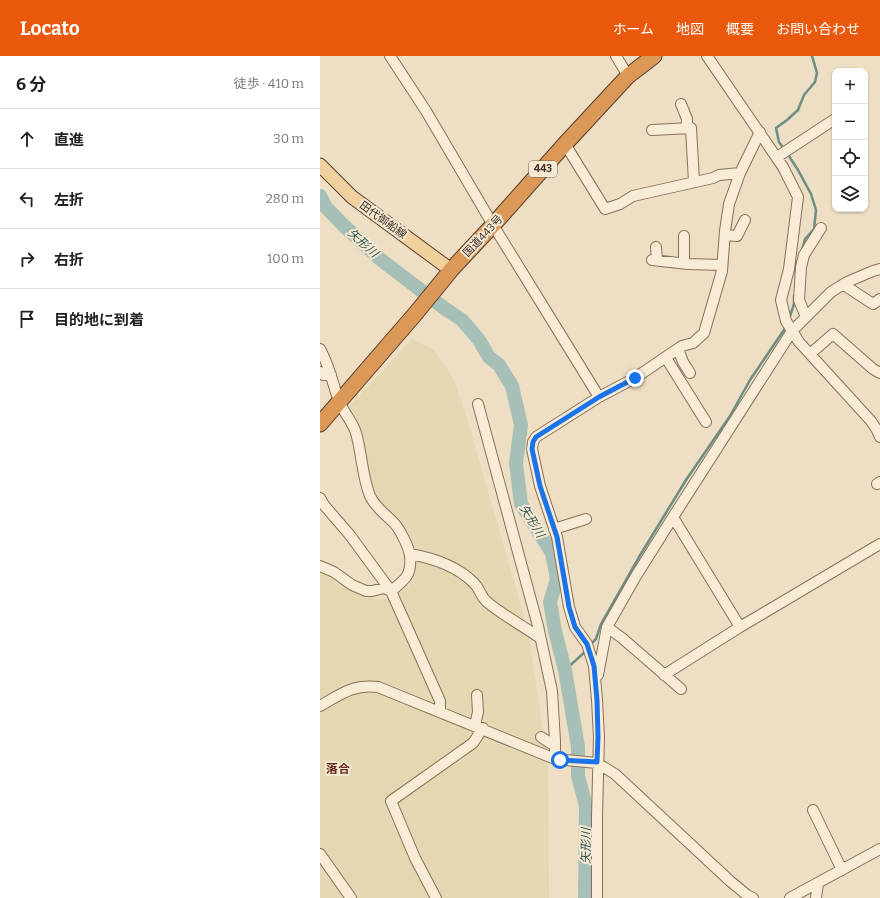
<!DOCTYPE html>
<html lang="ja">
<meta charset="utf-8">
<style>
body{margin:0;font-family:Bitter,"Noto Sans JP",serif;background:#f2f2f2;color:#222}
.controls{position:absolute;right:12px;top:12px;display:grid;overflow:hidden;border-radius:8px;box-shadow:0 1px 3px #0004}
.controls button{width:36px;height:36px;display:grid;place-items:center;padding:0;border:0;border-bottom:1px solid #e0e0e0;background:#fff;color:#222;font:20px sans-serif}
.stop{position:absolute;width:12px;height:12px;margin:-9px;border:3px solid #1a73e8;border-radius:50%;background:#fff}
.stop.end{background:#1a73e8;border-color:#fff;box-shadow:0 1px 4px #0008}
.list{margin:0;padding:0;list-style:none}
h2{display:flex;justify-content:space-between;align-items:center;height:52px;margin:0;padding:0 16px;font-size:17px}
h2 small{font-size:13px;font-weight:400;color:#767676}
.list li{display:grid;grid-template-columns:26px 1fr auto;gap:12px;align-items:center;box-sizing:border-box;height:60px;padding:0 16px;border-top:1px solid #e0e0e0}
.list b{display:block;font-size:15px;white-space:nowrap}
.list em{font-size:13px;font-style:normal;color:#767676}
.icon{flex:none;width:22px;height:22px;fill:none;stroke:currentColor;stroke-width:2;stroke-linecap:round;stroke-linejoin:round}
.map{position:relative;flex:none;width:560px;height:842px;overflow:hidden}
header{display:flex;align-items:center;gap:24px;box-sizing:border-box;height:56px;padding:0 20px;background:#ea580c;color:#fff}
header strong{font-size:19px}
nav{display:flex;gap:22px;margin-inline-start:auto;font-size:14px}
main{display:flex}
aside{flex:1;background:#fff}
.map>svg:first-child{display:block}
.farmland{fill:#e3d8b1}
.lines{fill:none;stroke-linecap:round;stroke-linejoin:round}
.stream{stroke:#6d8e84;stroke-width:2.5}
.river{stroke:#a6c0b7;stroke-width:14}
.minor-casing{stroke:#87705a;stroke-width:12}
.major-casing{stroke:#553e2f;stroke-width:15}
.highway-casing{stroke:#553e2f;stroke-width:17}
.minor{stroke:#f8ecd7;stroke-width:10}
.major{stroke:#f0d09c;stroke-width:13}
.highway{stroke:#db9856;stroke-width:15}
.route{stroke:#1a73e8;stroke-width:5}
.labels{text-anchor:middle;dominant-baseline:central;stroke-width:4;stroke-linejoin:round;paint-order:stroke}
.shield{fill:#f5e9d3;stroke:#716354;stroke-width:1}
.shield-label{font-size:10px;font-weight:bold;fill:#38291e}
.street-label{font-size:11px;fill:#38291e;stroke:#f5e9d3}
.water-label{font-size:12px;font-style:italic;fill:#2e5752;stroke:#f5e9d3}
.neighbourhood-label{font-size:12px;font-weight:bold;fill:#64291e;stroke:#f5e9d3}
</style>
<header>
<strong>Locato</strong>
<nav><a>ホーム</a><a>地図</a><a>概要</a><a>お問い合わせ</a></nav>
</header>
<main>
<aside>
<h2>6 分<small>徒歩 · 410 m</small></h2>
<ul class="list">
<li><svg class="icon" aria-label="ahead" viewBox="0 0 24 24"><path d="M12 20V5M6 11l6-6 6 6"/></svg><div><b>直進</b></div><em>30 m</em></li>
<li><svg class="icon" aria-label="left" viewBox="0 0 24 24"><path d="M17 20v-9H6M10 6l-5 5 5 5"/></svg><div><b>左折</b></div><em>280 m</em></li>
<li><svg class="icon" aria-label="right" viewBox="0 0 24 24"><path d="M7 20v-9h11M14 6l5 5-5 5"/></svg><div><b>右折</b></div><em>100 m</em></li>
<li><svg class="icon" aria-label="arrive" viewBox="0 0 24 24"><path d="M6 21V4h12l-3 4 3 4H6"/></svg><div><b>目的地に到着</b></div></li>
</ul>
</aside>
<div class="map">
<svg width="560" height="842" viewBox="0 0 560 842">
<rect width="100%" height="100%" fill="#eddec4"/>
<path class="farmland" d="M92,283L114,294L133,322L147,362L208,575L228,710L229,842H0V516L57,543L69,542L89,530L98,504L80,466L54,438L40,377L29,351Z"/>
<g class="lines">
<path class="stream" d="M464,93L459,86L456,72L467,64L478,54L484,39L495,26L497,17L492,0
M467,97L478,114L491,138L496,154L494,173L485,183L482,194
M469,263L474,248V240
M270,589L276,583L281,568L319,501L366,424L410,360L430,324L466,271
M245,614L266,595
M265,841L267,842"/>
<path class="river" d="M0,140L5,150L23,169L60,203L124,252L142,264L159,284L169,301L179,309L192,330L201,369L196,407L201,448L232,497L237,523L230,546L235,575L245,614L258,691V720L266,750L265,842"/>
<g class="minor-casing">
<path id="minor" d="M70,0L106,55L173,169L279,341
M296,0L308,20
M387,0L463,111L478,141L469,213L461,244L466,265L479,286L551,365L557,374L560,381
M361,48L367,63V73
M332,74L371,72L374,126
M245,88L285,153L300,148L313,140L393,122L399,119L420,117
M457,101L515,63
M405,179L417,180L425,164
M336,191L337,204
M332,204L368,208L402,209
M364,207V180
M524,229L553,248L560,243
M486,261L479,244L481,211L484,199L501,172
M0,293C10,311 12,326 19,345C23,356 33,366 36,377C42,398 42,420 50,440C55,451 64,457 72,465C79,471 89,491 90,500C92,519 85,524 71,535
M358,293L363,306L370,317
M490,298L513,278L553,313L560,317
M346,302L386,366
M0,316L3,319H11
M158,348L218,570L232,635L235,685V703
M557,428L560,426
M0,442L4,449L29,478L71,535L120,645V655
M353,461L420,571L560,488
M234,473L266,463
M90,498C113,502 137,510 154,527C159,532 161,540 166,545C182,559 202,569 220,582
M0,510L14,516L32,529L46,535H52L64,532L71,535
M287,571L302,582L361,633
M278,619L287,571L316,520L353,461L472,275L511,236L527,226L553,215L560,213
M344,619L420,571
M0,650C21,638 33,628 58,631L235,703L277,707L295,718L410,825L427,839L433,842
M155,669L158,656L157,639
M221,681L235,690
M493,754L522,814
M0,798L31,842
M116,842L95,802L71,745L153,687L163,672
M277,842V761L279,681L277,644L274,610L267,588L255,571L249,551L237,481L220,430L212,393L213,386L216,381L279,341L315,322L362,290L373,287L384,277L402,215L405,175L409,148L420,117L440,76
M470,842L560,793
M496,842L498,827"/>
</g>
<g class="major-casing">
<path id="major" d="M0,109L32,141L131,214"/>
</g>
<g class="highway-casing">
<path id="highway" d="M0,368L96,257L131,214L173,169L245,88L308,20L334,0"/>
</g>
<use href="#minor" class="minor"/>
<use href="#major" class="major"/>
<use href="#highway" class="highway"/>
</g>
<g class="lines">
<path class="route" d="M240,704L277,706L278,681L277,644L274,610L267,588L255,571L249,551L237,481L220,430L212,393L213,386L216,381L279,341L315,322"/>
</g>
<g class="labels">
<rect class="shield" x="209" y="105" width="28" height="16" rx="3"/>
<g class="shield-label">
<text x="223" y="113">443</text>
</g>
<g class="street-label">
<text transform="translate(63 164) rotate(36)">田代御船線</text>
<text transform="translate(163 180) rotate(-47)">国道443号</text>
</g>
<g class="water-label">
<text transform="translate(43 187) rotate(42)">矢形川</text>
<text transform="translate(212 465) rotate(59)">矢形川</text>
<text transform="translate(266 790) rotate(-89)">矢形川</text>
</g>
<g class="neighbourhood-label">
<text x="18" y="713">落合</text>
</g>
</g>
</svg>
<div class="controls">
<button>+</button>
<button>−</button>
<button><svg class="icon" aria-label="locate" viewBox="0 0 24 24"><circle cx="12" cy="12" r="6"/><path d="M12 2v4M12 18v4M2 12h4M18 12h4"/></svg></button>
<button><svg class="icon" aria-label="layers" viewBox="0 0 24 24"><path d="M12 4l9 5-9 5-9-5zM3 14l9 5 9-5"/></svg></button>
</div>
<div class="stop" style="left:240px;top:704px"></div>
<div class="stop end" style="left:315px;top:322px"></div>
</div>
</main>
